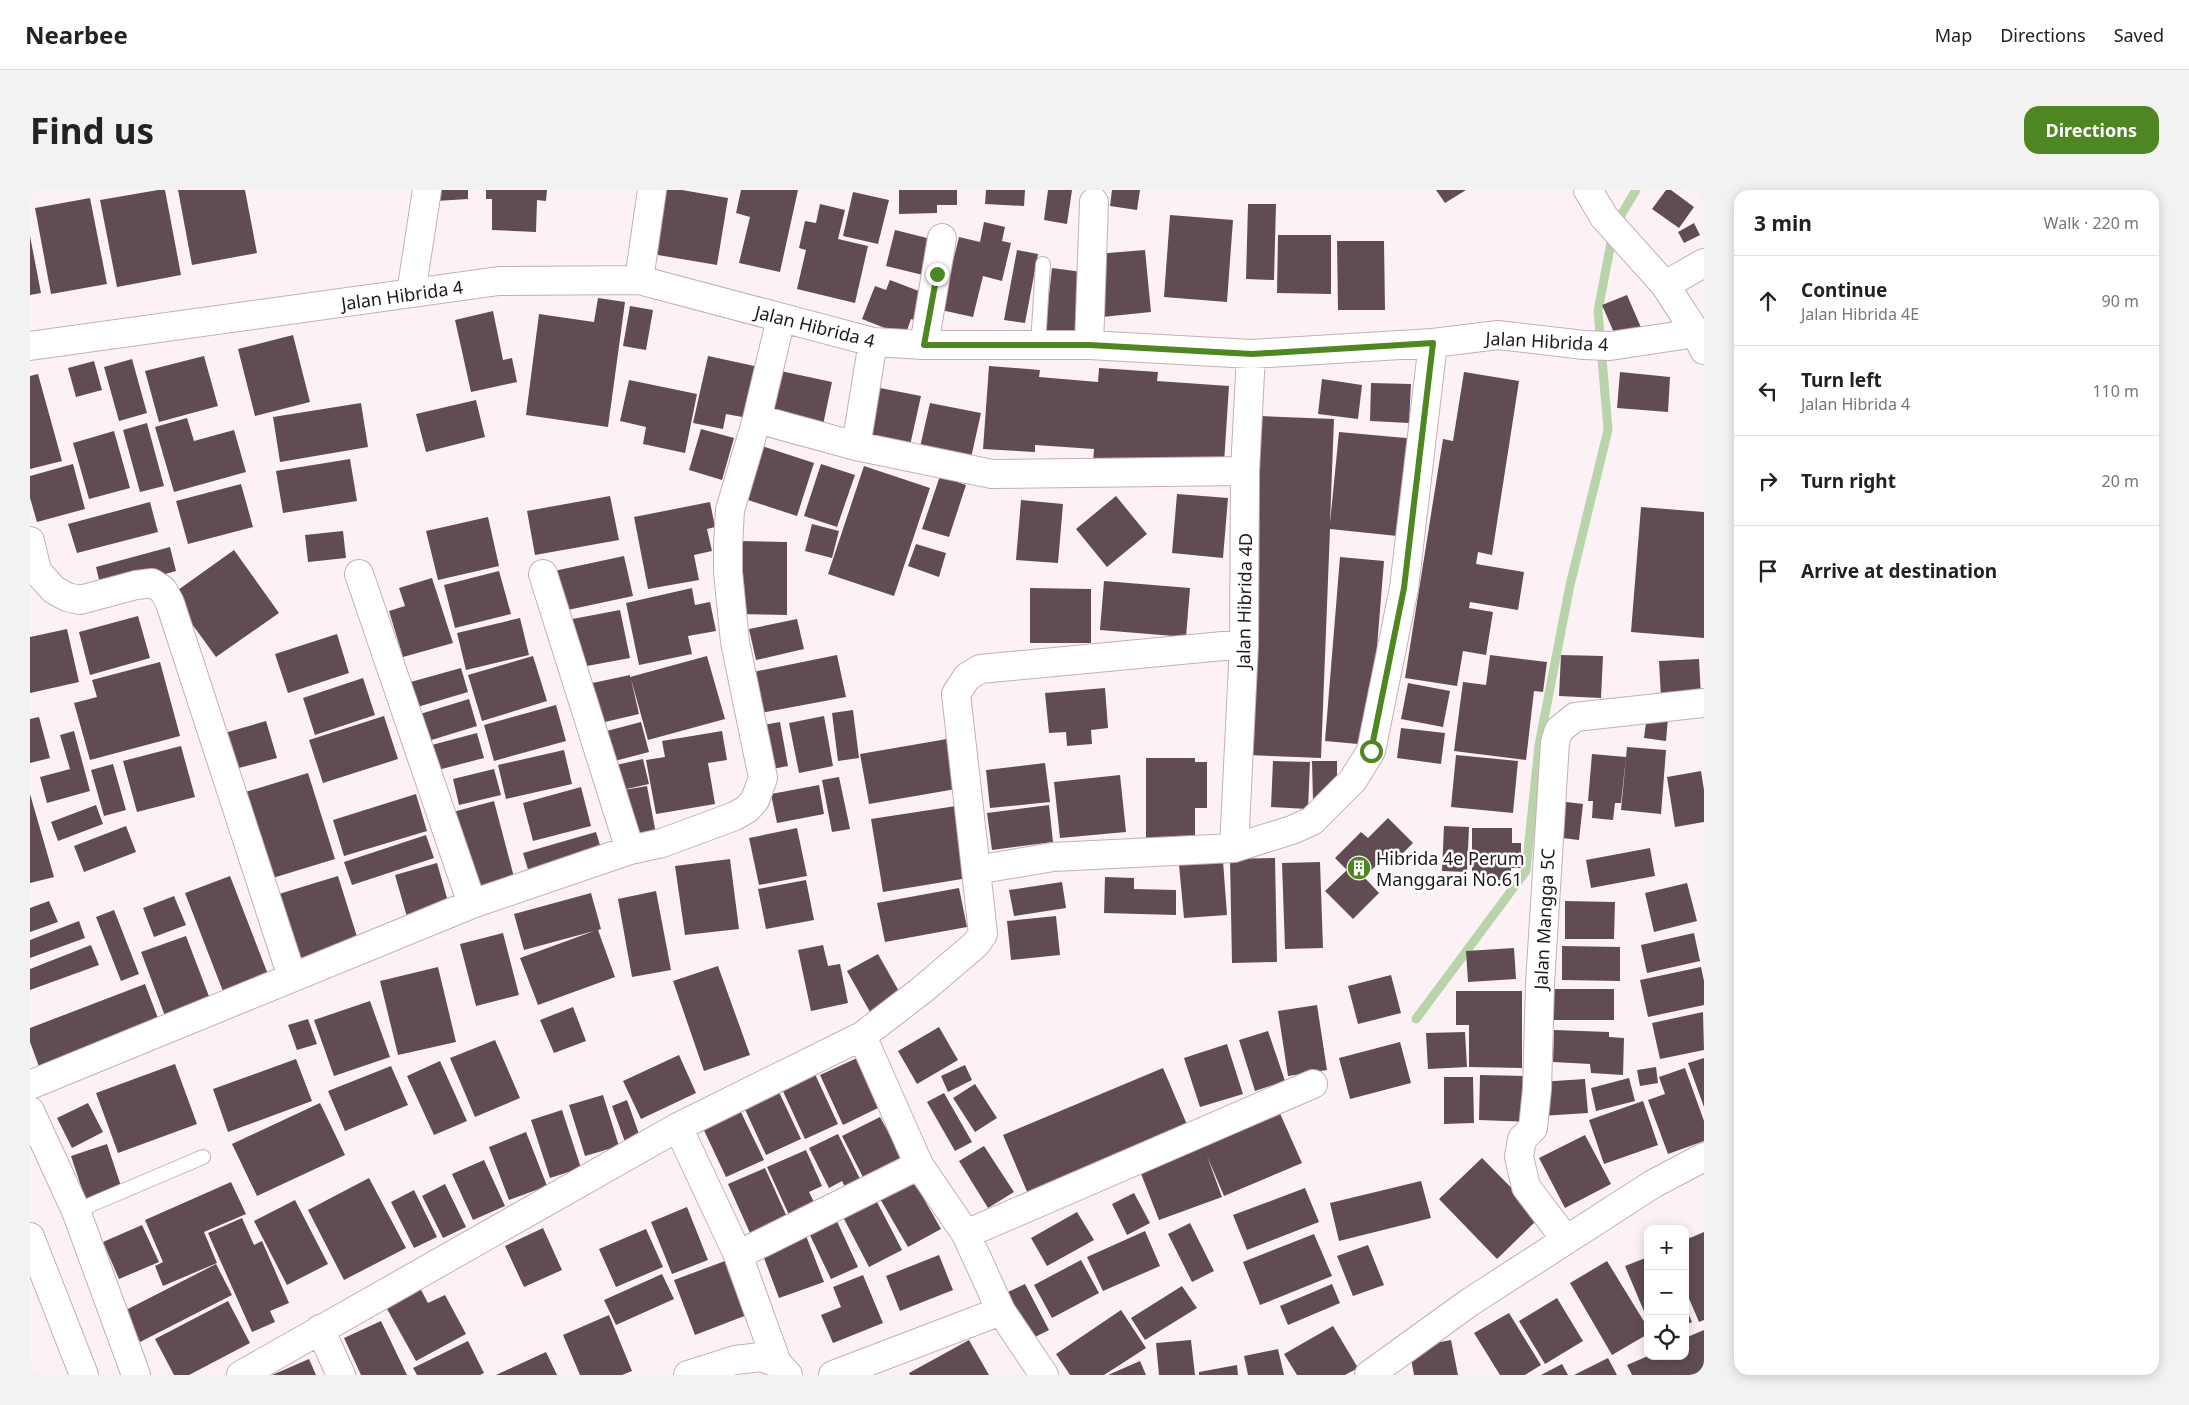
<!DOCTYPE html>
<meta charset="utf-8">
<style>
body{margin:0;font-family:"Noto Sans",sans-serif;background:#f2f2f2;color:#222}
.controls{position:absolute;right:15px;bottom:15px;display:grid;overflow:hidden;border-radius:10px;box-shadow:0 2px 12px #0003}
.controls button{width:45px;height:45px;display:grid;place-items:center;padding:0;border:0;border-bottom:1px solid #e0e0e0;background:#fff;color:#222;font:25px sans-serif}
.stop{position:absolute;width:15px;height:15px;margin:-11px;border:4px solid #4e8621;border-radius:50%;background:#fff}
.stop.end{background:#4e8621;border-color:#fff;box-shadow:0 1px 5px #0008}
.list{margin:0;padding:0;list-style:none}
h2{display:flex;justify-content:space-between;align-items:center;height:65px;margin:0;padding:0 20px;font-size:21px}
h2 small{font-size:16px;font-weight:400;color:#767676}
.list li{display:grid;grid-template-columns:32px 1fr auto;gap:15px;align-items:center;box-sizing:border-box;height:90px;padding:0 20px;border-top:1px solid #e0e0e0}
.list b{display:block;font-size:19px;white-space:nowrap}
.list p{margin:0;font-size:16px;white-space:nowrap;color:#767676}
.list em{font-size:16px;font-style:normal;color:#767676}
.icon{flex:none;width:28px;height:28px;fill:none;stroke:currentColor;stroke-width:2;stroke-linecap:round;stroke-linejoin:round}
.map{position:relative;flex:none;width:1674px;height:1185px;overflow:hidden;border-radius:15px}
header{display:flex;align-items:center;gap:30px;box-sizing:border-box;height:70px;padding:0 25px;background:#fff;border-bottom:1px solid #e0e0e0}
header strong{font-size:24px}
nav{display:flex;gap:28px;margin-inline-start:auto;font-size:18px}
.intro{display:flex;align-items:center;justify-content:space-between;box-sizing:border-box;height:120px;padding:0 30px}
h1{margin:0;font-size:35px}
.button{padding:12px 22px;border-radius:15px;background:#4e8621;color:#fff;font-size:18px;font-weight:700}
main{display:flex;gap:30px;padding:0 30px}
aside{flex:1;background:#fff;border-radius:15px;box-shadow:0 2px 12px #0003}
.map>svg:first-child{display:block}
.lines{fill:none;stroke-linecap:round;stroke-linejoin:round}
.stream{stroke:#b9d3ab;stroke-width:9}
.building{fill:#614c54}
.service-casing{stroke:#c6aeb7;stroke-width:16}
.minor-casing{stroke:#c6aeb7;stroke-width:30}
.tertiary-casing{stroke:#c6aeb7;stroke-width:30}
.primary-casing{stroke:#c6aeb7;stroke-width:30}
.service{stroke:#fff;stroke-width:14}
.minor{stroke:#fff;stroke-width:28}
.tertiary{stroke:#fff;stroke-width:28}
.primary{stroke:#fff;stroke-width:28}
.route{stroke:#4e8621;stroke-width:6}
.labels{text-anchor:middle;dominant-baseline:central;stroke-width:5;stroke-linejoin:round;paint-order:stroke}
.street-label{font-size:18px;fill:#21181b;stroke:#fff}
.poi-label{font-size:18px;fill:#21181b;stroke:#fff;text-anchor:start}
</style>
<header>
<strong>Nearbee</strong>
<nav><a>Map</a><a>Directions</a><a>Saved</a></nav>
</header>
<div class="intro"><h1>Find us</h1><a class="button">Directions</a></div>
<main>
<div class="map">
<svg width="1674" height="1185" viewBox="0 0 1674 1185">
<rect width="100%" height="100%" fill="#fcf2f5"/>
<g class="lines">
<path class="stream" d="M1386,829L1496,681L1509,555L1540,395L1578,240L1568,121L1584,37L1606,0"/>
</g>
<path class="building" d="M128,0H135L151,85L87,97L70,10Z
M148,0H215L227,63L162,75Z
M406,0H438V9L406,11Z
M456,0H517L516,11L507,10L506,42L462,40V9H456Z
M632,0H652L698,8L687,75L622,64Z
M711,0H768L750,82L709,73L720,27L706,23Z
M869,0H927V15H907V23L869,24Z
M956,0H995L994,16L955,14Z
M1018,0H1042L1037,34L1014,30Z
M1082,0H1110L1107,20L1080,16Z
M1406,0H1436L1415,13Z
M1636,0H1641L1664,17L1649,38L1622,19Z
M823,2L859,10L848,54L813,46Z
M60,8L77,94L21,104L5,18Z
M790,14L815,20L808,49L838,56L825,113L767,99L776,60L769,58L775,31L786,33Z
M1218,14H1246L1244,90L1216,89Z
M1140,25L1203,30L1197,112L1134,107Z
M954,32L975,37L972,51L981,53L972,91L953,86L943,127L911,120L929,47L950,52Z
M1664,33L1670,45L1654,53L1648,42Z
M865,40L905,50L897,86L856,76Z
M1248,45H1301V104L1247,103Z
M0,46L11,103L0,105Z
M1307,51H1354L1355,120H1308Z
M987,60L1008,64L995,133L974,130Z
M1115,60L1121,122L1072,127L1066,64Z
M1022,78L1052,82L1046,144L1015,140Z
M860,90L894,103L884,130L881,129L875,146L832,129L845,96L856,100Z
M1597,105L1613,142L1588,152L1572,115Z
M568,108L595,112L578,237L496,225L509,124L564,132Z
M600,116L623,120L616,160L593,156Z
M463,121L473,170L482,168L487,192L441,202L425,130Z
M263,145L280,212L225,226L208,159Z
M174,166L188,216L129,232L115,181Z
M678,166L729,177L718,228L696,224L693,239L663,233Z
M102,169L117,223L89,231L74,177Z
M64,171L72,200L46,207L38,178Z
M959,176L1010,180L1009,187L1068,192L1069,178L1128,182L1127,191L1199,196L1194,273L1122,268L1121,277L1063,273L1064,259L1005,255V262L953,259Z
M746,180L802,192L792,240L735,228Z
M1434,182L1489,191L1462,365L1448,362L1446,374L1494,382L1488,420L1440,412L1439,418L1463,422L1456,465L1433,461L1427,496L1375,488L1413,249L1423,251Z
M1590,182L1640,187L1638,222L1587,218Z
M8,184L32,271L0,279V186Z
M1292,189L1332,195L1328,229L1288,224Z
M599,190L667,204L655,263L613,254L616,237L590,231Z
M1341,193L1381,194L1379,233L1340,231Z
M845,197L891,206L879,260L834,250Z
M446,210L455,247L396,262L386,224Z
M331,213L338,257L250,272L243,227Z
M900,213L951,223L941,268L890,257Z
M1229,226L1304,229L1300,333L1309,242L1387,249L1377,347L1300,339L1291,568L1217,565Z
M157,228L164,251L204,240L216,282L144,302L125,237Z
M117,233L134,296L110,302L93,240Z
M671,239L704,248L692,290L659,280Z
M84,241L100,298L59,309L43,253Z
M726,254L784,273L767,326L709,307Z
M320,269L327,311L253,323L246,281Z
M43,274L55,319L7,332L0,308V286Z
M791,274L825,285L807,337L774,326Z
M834,276L900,298L864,406L798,384Z
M910,286L936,295L919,347L892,339Z
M211,294L223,337L158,354L146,311Z
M1147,304L1198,308L1193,368L1142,363Z
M580,306L589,350L505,365L497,321Z
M1086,306L1117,344L1077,377L1046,339Z
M991,310L1033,314L1028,373L986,370Z
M120,312L128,342L47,363L38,334Z
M680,312L685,337L677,339L682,361L664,365L669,390L618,399L604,327Z
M1611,317L1674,322V448L1601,442Z
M458,327L469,376L408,390L396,341Z
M782,334L809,341L802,368L775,361Z
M313,341L316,368L278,372L275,345Z
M707,351L757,352V425L707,424Z
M886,354L916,363L909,387L878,376Z
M140,357L146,381L72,402L66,377Z
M204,360L249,423L186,467L141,405Z
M594,366L603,406L533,421L524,381Z
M1310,367L1354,371L1339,555L1295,551Z
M469,381L481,424L425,438L414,395Z
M402,388L423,453L373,467L359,421L375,416L369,398Z
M1074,391L1160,398L1156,447L1070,440Z
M662,398L665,415L680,412L686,441L658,446L662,464L609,475L596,413Z
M1000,398L1061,399V453H1000Z
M590,420L600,468L546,478L537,430Z
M108,426L120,468L60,485L49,442Z
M490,428L499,465L436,480L427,443Z
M767,429L774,459L726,470L719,439Z
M37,439L49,492L0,503V447Z
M307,444L319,483L258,503L245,464Z
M807,465L816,507L731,523L723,482Z
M1460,465L1517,472L1513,502L1504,501L1496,570L1424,561L1433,492L1456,495Z
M1531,465L1573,466L1571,508L1529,506Z
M503,466L517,511L452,531L438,485Z
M677,466L695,529L618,550L601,489L609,524L562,535L553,495L600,485V487Z
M1669,469L1671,506L1631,508L1629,471Z
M130,472L150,546L60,570L44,513L67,507L62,490Z
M431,478L438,502L384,518L377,493Z
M333,488L345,525L285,545L273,508Z
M1378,493L1420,501L1413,537L1371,529Z
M1075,498L1078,538L1061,540L1062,554L1037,556L1036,542L1019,543L1015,503Z
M439,509L447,536L395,552L387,525Z
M526,515L536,551L464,571L454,535Z
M823,520L829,568L808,571L802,523Z
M1617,525L1638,528L1636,551L1614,548Z
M354,526L368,569L293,593L279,550Z
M794,526L803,576L769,583L759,533Z
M9,527L20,568L0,573V529Z
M236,531L247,568L201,580L191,544Z
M611,532L619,562L577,573L569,543Z
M750,532L758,576L737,580L728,536Z
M1371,538L1415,543L1411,574L1367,568Z
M44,541L60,601L17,613L10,587L40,579L30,545Z
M692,541L697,570L678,573L685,614L626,624L616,570L635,567L632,551Z
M447,543L454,568L404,581L398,556Z
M917,549L926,599L839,614L830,564Z
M151,556L165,607L107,622L93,571Z
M1597,557L1636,560L1631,624L1591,620Z
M534,560L542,594L476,609L468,575Z
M1562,564L1596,567L1591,613H1585L1583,630L1562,628L1563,611H1558Z
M1426,565L1488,571L1483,623L1421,617Z
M1116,568H1165V572H1177V618H1165V648H1116Z
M613,569L619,594L583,602L577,577Z
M1243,571L1280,572L1278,619L1241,617Z
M1282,571H1307V597L1283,611Z
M1015,573L1020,612L960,618L956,580Z
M83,574L96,620L74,626L61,580Z
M464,579L471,605L429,615L423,589Z
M1671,581L1674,600V632L1645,637L1637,587Z
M278,583L305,669L236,690L209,604Z
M1090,585L1096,642L1030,648L1024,592Z
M809,587L820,639L802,642L792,590Z
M789,595L794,624L747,633L741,604Z
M617,596L626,644L597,649L588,601Z
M551,597L561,636L503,651L493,613Z
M0,604L24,687L0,693Z
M386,604L397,641L314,666L303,630Z
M464,611L485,691L444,701L423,622Z
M1528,611L1553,614L1549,650L1524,647Z
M66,615L73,634L28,651L21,632Z
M1019,615L1023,652L962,660L957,623Z
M926,616L938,688L853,702L841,629Z
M1358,628L1383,653L1359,677L1352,670L1334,687L1349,703L1323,729L1295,701L1317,680L1305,668L1331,642L1338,648Z
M96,636L106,662L54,682L44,656Z
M1414,636L1439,637L1437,682L1412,681Z
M767,638L777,686L729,695L719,648Z
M1442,638H1482V653H1491V678H1481V690H1442Z
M566,642L573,665L500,686L493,663Z
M396,645L404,668L322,695L314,672Z
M1620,658L1625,686L1561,698L1556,670Z
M1245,668L1247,772L1202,773L1200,669Z
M700,669L709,739L655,745L645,676Z
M1193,671L1197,725L1154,728L1149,675Z
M1290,672L1293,758L1255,759L1252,673Z
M407,673L419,715L377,727L365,685Z
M200,686L239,787L194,804L155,703Z
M308,686L329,753L260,775L239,707Z
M1075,687L1104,688V699L1146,700V725L1074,723Z
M776,690L784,730L736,739L728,699Z
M1032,692L1036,718L984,726L979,700Z
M1657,693L1667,731L1624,742L1615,703Z
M929,698L937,737L855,752L847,713Z
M626,701L641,780L602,787L588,709Z
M561,703L571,739L568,740L585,787L508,815L490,768L564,741L494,760L484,724Z
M144,706L156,735L124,747L113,718Z
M19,711L28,732L0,742V718Z
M1535,711L1585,712L1584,749H1535Z
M84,720L109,784L91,791L66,727Z
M1026,726L1030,765L981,770L977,731Z
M49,731L55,748L0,768V750Z
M473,743L489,805L446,816L430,754Z
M1664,743L1670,771L1617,783L1611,755Z
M156,746L180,809L135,826L111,762Z
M61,755L69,775L0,800V779Z
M793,755L798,776L810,774L818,813L781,821L768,760Z
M1532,756L1590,757V791L1532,790Z
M1484,758L1486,789L1438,792L1436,761Z
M848,764L871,805L840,822L817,781Z
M688,776L720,865L674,881L643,791Z
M408,777L426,852L368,865L350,791Z
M1671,777L1674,791V815L1618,827L1610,790Z
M1361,785L1371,823L1328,834L1318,796Z
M115,794L131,836L11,882L0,852V838Z
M1524,799H1584V830H1524Z
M1426,801H1492V878L1439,877V835H1426Z
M340,811L360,867L304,886L284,830Z
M1287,815L1297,880L1258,886L1248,821Z
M543,817L556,851L524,863L510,830Z
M1673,822L1674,860L1630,869L1622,833Z
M278,829L287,854L267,860L258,835Z
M909,837L928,870L887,894L868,861Z
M1524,840L1579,842V847L1594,848L1593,885L1561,883L1560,874L1523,872Z
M1238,841L1255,891L1225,901L1209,850Z
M1435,842L1437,877L1398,879L1396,843Z
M465,850L490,908L445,927L420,868Z
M1370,852L1381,893L1320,909L1309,868Z
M1197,854L1213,904L1170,917L1154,868Z
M649,865L666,903L611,929L593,891Z
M827,868L850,917L813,935L790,885Z
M1674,868V917L1658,873Z
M266,869L282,911L198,942L183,899Z
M410,871L437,931L404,945L377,886Z
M145,874L167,934L88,963L66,903Z
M935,875L942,890L918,902L911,886Z
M361,876L378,915L315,941L298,901Z
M1626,877L1628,893L1610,896L1607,880Z
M1133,878L1158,937L998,1004L973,945Z
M1655,878L1674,931V951L1638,964L1618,910L1635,904L1629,887Z
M784,882L808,934L775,949L751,897Z
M1450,885L1502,886L1501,932L1449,930Z
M1414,887H1443L1444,933L1414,934Z
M1599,888L1605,911L1566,921L1561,898Z
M1555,889L1558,923L1511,926L1509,892Z
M945,894L967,928L945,942L923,908Z
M748,900L771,949L736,965L713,915Z
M914,903L942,952L925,961L897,912Z
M573,905L589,956L555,966L539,915Z
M597,910L610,947L595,952L582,916Z
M1613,911L1628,955L1574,974L1559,930Z
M58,913L73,942L42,958L27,928Z
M290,913L315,965L227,1006L202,954Z
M708,916L734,970L696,987L671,934Z
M1248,919L1272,973L1194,1006L1177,966L1192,1007L1129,1030L1108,976Z
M532,920L551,978L520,988L501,930Z
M850,927L875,973L836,993L812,946Z
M496,942L517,996L479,1010L459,957Z
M808,944L832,993L817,1001L812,991L799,998L779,958Z
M1555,945L1581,994L1535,1018L1509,968Z
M77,954L92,999L56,1011L41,966Z
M954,956L984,1002L958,1018L929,971Z
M776,960L792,996L779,1002L785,1014L759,1025L737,977Z
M1452,968L1510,1027L1467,1069L1409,1009Z
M454,970L475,1016L443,1030L422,984Z
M735,978L757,1027L720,1043L698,994Z
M339,988L376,1058L314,1090L278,1020Z
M882,988L911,1039L878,1057L849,1007Z
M1391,991L1401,1028L1309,1051L1300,1013Z
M201,992L216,1024L174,1042L187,1073L133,1096L125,1076L133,1072L115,1030Z
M415,994L436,1037L413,1048L392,1006Z
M1275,998L1289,1032L1217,1060L1203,1025Z
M384,1000L407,1047L384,1058L361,1012Z
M1104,1003L1120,1033L1097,1045L1082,1014Z
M265,1010L298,1074L257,1095L224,1031Z
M846,1010L872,1060L839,1077L813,1027Z
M657,1017L678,1070L642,1084L621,1032Z
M1047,1022L1064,1050L1017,1076L1001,1048Z
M805,1027L828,1077L801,1089L777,1039Z
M212,1028L224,1055L232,1051L259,1113L240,1121L245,1132L222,1142L178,1043Z
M1160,1033L1184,1081L1162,1092L1138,1044Z
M112,1035L129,1072L89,1089L73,1052Z
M513,1038L532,1080L494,1097L475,1056Z
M616,1039L633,1077L586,1097L569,1059Z
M1115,1041L1130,1076L1073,1101L1057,1067Z
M1674,1042V1130L1669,1132L1655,1099V1050Z
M775,1043L794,1092L749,1108L731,1060Z
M1284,1044L1302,1086L1230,1115L1213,1072Z
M1338,1055L1354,1095L1323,1106L1307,1066Z
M909,1065L923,1100L870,1121L856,1086Z
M1618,1067V1131L1595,1076Z
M1051,1070L1069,1103L1022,1128L1004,1095Z
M695,1071L717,1125L665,1145L644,1090Z
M1577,1071L1618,1138V1144L1582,1165L1540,1093Z
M186,1074L202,1105L110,1152L94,1121Z
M632,1084L644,1109L586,1135L574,1110Z
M833,1085L853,1133L803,1153L791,1125L811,1117L803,1097Z
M995,1094L1019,1140L999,1150L976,1103Z
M1302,1094L1310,1113L1258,1135L1250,1116Z
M1152,1096L1167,1118L1115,1150L1101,1128Z
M390,1098L398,1113L415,1105L436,1144L386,1171L356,1117Z
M1527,1108L1553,1151L1515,1174L1489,1131Z
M198,1111L220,1153L159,1185H144L125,1149Z
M1655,1116L1662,1132L1655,1135Z
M1091,1120L1116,1158L1074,1185H1040L1026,1164Z
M1479,1123L1511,1175L1495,1185H1470L1444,1143Z
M579,1125L602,1181L592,1185H550L533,1145Z
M351,1131L377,1185H331L314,1148Z
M1303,1136L1328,1178L1315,1185H1267L1254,1164Z
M1674,1140V1185H1602L1597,1175L1618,1166H1655V1148Z
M939,1150L959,1185H880L879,1183Z
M1161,1150L1165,1185H1129L1126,1153Z
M1421,1150L1428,1185H1384L1379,1158Z
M438,1151L454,1183L450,1185H387L383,1178Z
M1248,1159L1254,1185H1218L1214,1166Z
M516,1162L527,1185H466Z
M1578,1168L1587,1185H1544Z
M279,1169L286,1185H242Z
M1110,1171L1116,1185H1078Z
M1532,1174L1538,1185H1511Z
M1207,1175L1208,1185H1169V1182Z"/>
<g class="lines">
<g class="service-casing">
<path id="service" d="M1008,155L1013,74
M46,1021L173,967"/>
</g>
<g class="minor-casing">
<path id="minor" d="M609,90L622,0
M1635,95L1674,73
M381,103L397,0
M894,155L912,48
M1059,155L1064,12
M0,156L469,91L609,90L843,152L894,155H1059L1221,164L1403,153L1468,145L1554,155L1580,156L1666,143
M727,229L826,256L962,284L1215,281
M826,256L843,152
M0,351L7,381L24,400L37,407L50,410L106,395L122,393L133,400L140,413L262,787
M329,384L442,714
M513,384L600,660
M1204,658L1214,454L1215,281L1221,164
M946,680L926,504L937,487L950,479L1214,454
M0,895L442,714L600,660L632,653L705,626L717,619L725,610L733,588L705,452L698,382V355L700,320L727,229L751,128
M648,937L708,1065L747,1173L758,1185
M936,1044L1283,894
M1536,1050L1496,997L1489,967L1492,949L1503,938L1507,899L1510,794L1525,552L1529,540L1545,527L1674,513
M708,1065L889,975
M290,1139L311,1185
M211,1185L648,937L832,846
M658,1185L705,1170L731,1167L747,1173
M803,1185L971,1121
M1014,1185L971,1121L936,1044L889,975L832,846L892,800L946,754L953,744L946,680L1023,667L1204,658L1262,640L1282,631L1323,590L1341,561L1374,398L1403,153
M1339,1185L1440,1112L1623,994L1674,967"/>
</g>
<g class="tertiary-casing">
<path id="tertiary" d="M1558,0L1574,27L1635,95L1666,143L1674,160"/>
</g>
<g class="primary-casing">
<path id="primary" d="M0,921L46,1021L106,1185
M0,1047L54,1185"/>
</g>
<use href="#service" class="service"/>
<use href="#minor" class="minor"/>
<use href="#tertiary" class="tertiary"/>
<use href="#primary" class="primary"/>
</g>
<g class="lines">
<path class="route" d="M907,84L894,155H1059L1222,164L1403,153L1374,398L1341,561"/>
</g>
<defs>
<g id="building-disc" transform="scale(1.25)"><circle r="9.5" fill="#4e8621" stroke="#fff"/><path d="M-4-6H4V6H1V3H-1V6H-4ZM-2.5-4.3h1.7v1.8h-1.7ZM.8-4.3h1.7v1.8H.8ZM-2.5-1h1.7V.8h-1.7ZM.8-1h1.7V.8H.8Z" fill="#fff"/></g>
</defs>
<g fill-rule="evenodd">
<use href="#building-disc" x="1329" y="678"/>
</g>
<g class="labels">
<g class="street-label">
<text transform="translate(372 105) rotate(-8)">Jalan Hibrida 4</text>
<text transform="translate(785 136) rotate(14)">Jalan Hibrida 4</text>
<text transform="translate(1517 151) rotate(3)">Jalan Hibrida 4</text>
<text transform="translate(1214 411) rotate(-89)">Jalan Hibrida 4D</text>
<text transform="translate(1514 729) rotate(-87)">Jalan Mangga 5C</text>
</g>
<g class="poi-label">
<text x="1346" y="668">Hibrida 4e Perum<tspan x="1346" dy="21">Manggarai No.61</tspan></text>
</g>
</g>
</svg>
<div class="controls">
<button>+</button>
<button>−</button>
<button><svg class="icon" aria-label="locate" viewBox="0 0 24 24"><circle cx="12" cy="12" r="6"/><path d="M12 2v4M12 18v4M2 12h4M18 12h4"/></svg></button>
</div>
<div class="stop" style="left:1341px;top:561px"></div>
<div class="stop end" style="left:907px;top:84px"></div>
</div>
<aside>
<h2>3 min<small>Walk · 220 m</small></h2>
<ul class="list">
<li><svg class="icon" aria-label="ahead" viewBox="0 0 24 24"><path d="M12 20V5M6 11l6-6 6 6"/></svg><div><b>Continue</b><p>Jalan Hibrida 4E</p></div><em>90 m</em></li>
<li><svg class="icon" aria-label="left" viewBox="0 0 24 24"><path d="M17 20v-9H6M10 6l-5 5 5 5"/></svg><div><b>Turn left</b><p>Jalan Hibrida 4</p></div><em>110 m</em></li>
<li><svg class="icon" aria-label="right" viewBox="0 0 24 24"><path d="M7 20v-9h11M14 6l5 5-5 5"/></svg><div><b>Turn right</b></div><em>20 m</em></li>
<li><svg class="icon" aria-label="arrive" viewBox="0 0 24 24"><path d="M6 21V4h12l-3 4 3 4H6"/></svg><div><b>Arrive at destination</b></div></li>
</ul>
</aside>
</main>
